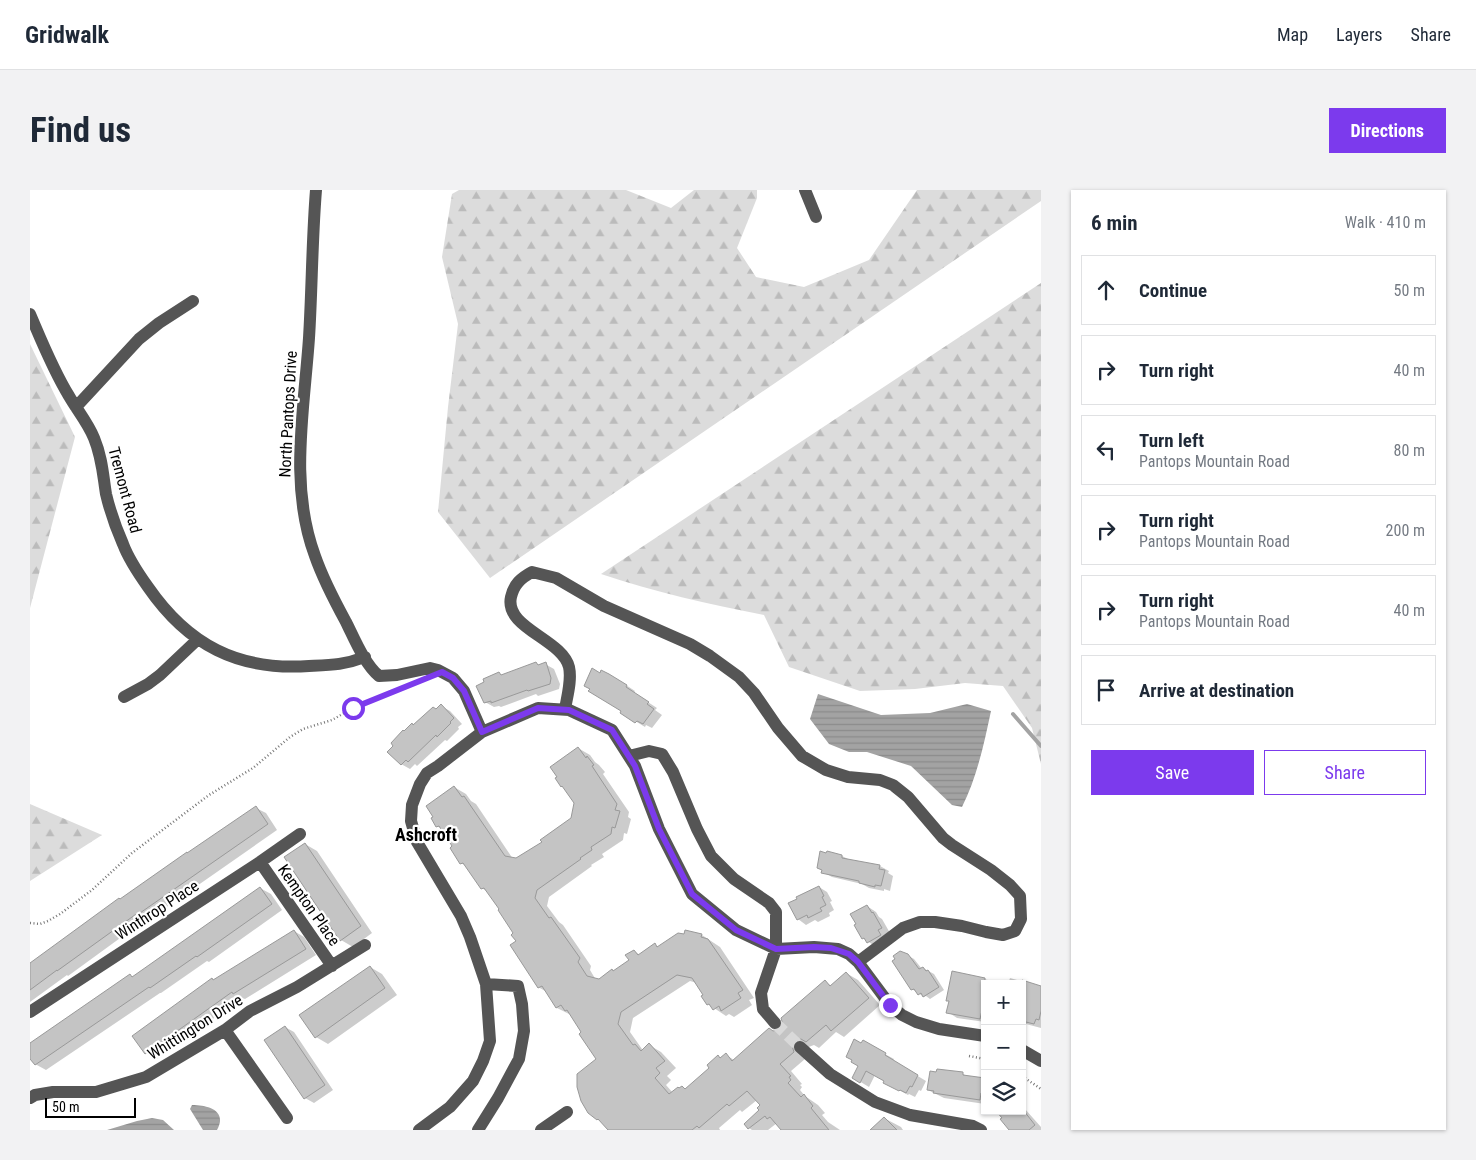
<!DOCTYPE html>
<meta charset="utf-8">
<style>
body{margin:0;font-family:"Roboto Condensed",sans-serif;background:#f2f2f3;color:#1f2937}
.controls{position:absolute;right:15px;bottom:15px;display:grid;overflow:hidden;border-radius:0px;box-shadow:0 1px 4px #0004}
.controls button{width:45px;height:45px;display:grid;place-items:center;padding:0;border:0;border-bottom:1px solid #e0e1e3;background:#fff;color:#1f2937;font:25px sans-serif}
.scale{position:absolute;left:15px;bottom:12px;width:91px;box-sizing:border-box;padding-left:5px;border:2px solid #000;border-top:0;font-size:14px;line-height:18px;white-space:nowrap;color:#000;-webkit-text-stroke:4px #fff;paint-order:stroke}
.stop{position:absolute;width:15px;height:15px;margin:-11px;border:4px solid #7c3aed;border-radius:50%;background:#fff}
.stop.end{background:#7c3aed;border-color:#fff;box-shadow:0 1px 5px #0008}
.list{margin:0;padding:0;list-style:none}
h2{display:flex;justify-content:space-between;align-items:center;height:65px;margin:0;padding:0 20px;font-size:21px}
h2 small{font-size:16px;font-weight:400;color:#747a83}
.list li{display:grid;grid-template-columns:32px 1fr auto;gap:15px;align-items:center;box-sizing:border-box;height:70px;margin:0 10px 10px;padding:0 10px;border:1px solid #e0e1e3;border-radius:0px}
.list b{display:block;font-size:19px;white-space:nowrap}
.list p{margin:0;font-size:16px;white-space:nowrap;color:#747a83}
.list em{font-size:16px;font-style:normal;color:#747a83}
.actions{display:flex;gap:10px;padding:15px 20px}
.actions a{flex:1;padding:11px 0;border:1px solid #7c3aed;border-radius:0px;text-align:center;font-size:18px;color:#7c3aed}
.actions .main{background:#7c3aed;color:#fff}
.icon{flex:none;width:28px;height:28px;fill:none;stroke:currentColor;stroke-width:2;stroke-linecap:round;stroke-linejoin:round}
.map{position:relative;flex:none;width:1011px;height:940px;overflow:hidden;border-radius:0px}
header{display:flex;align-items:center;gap:30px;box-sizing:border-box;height:70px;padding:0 25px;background:#fff;border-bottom:1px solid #e0e1e3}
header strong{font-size:24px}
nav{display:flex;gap:28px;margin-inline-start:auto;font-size:18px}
.intro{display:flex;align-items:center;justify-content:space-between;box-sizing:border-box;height:120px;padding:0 30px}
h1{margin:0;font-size:35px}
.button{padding:12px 22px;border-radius:0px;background:#7c3aed;color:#fff;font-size:18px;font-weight:700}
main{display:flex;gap:30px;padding:0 30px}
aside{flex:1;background:#fff;border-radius:0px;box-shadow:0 1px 4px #0004}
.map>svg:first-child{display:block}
.forest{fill:url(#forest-firs)}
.water{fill:url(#water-rules)}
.shadow{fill:#0003}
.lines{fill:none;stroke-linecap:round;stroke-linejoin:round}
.stream{stroke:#a3a3a3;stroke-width:4}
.building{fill:#c4c4c4;stroke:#999}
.minor-tunnel{stroke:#d9d9d9;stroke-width:12;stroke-dasharray:12 6;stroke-linecap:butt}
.path{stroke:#777;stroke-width:2.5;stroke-dasharray:1 2.5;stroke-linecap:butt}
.minor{stroke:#555;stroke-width:12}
.route{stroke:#7c3aed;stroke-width:6}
.labels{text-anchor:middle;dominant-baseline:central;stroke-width:4.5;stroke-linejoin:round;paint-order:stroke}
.street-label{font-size:16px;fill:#000;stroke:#fff}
.neighbourhood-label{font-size:18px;font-weight:bold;fill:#000;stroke:#fff}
</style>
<header>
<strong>Gridwalk</strong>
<nav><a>Map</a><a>Layers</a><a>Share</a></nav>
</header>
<div class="intro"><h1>Find us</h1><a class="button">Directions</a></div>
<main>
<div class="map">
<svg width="1011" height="940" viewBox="0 0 1011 940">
<defs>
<pattern id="forest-firs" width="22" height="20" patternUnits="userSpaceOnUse" patternTransform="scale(1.25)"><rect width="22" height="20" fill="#dcdcdc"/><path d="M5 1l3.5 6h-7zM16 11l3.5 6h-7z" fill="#bbb"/></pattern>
<pattern id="water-rules" width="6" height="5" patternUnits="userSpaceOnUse" patternTransform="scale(1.25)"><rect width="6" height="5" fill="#a3a3a3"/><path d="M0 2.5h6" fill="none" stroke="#8b8b8b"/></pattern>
</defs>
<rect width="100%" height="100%" fill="#fff"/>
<path class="forest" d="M429,0H596L641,18L664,0H727V8L707,58L726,87L774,97L839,70L887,0H1011V11L460,388L408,322L418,217L428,134L412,67L422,4Z
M1011,93V574L1002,538L973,496L935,493L885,499L830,501L759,477L734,425C678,414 625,402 571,384Z
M0,154L45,247L0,418Z
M0,614L72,645L0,691Z"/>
<path class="water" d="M788,504L851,525L900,523L937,514L961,521C954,554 947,587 932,617L922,615L881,576L837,562H819L799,554L780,529Z
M162,915C177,915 198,920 187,940H173L160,919Z
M122,928L133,930L144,940H77L107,931Z"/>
<path class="shadow" d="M506,473L510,476L515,474L524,479L530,494L529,499L508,506L506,504L471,517L469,516L464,517L455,512L469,484L473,486Z
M570,484L596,495L605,501L604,503L627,518L625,520L632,525L622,538L616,535L615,537L592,523L593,521Z
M411,516L420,521L432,534L428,537L429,539L417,551L415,550L387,576L385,574L380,579L371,574L383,536Z
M548,558L560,565L565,572L569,575L575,582L573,584L599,622L598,627L601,629L597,644L594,643L593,650L572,664L574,667L561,675L562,676L519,707L517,716L529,732L533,735L561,776L560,780L566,790L570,791L600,770L604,761L610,765L625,755L629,757L655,746L656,742L672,745L690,757L724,808L719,810L722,815L704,827L699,824L696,826L678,814L675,805L667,793L660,791L603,828L600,842L612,859L613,860L619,855L631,862L646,878L637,886L641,890L636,895L643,903L656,900L681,878L688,867L691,869L696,865L704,870L743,842L751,841L795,792L802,796L816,783L828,790L850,815L814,847L806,842L789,858L784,855L776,858L775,869L761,881L772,894L770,895L772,897L770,900L775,906L788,915L795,923L792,925L798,932L810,940H753L747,933L738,940H722L719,938L731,920V915L727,910L712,922L710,920L689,938L690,940H580L573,933L567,929V869L540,823L539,824L527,818L517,802L508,797L485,744L471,720L458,702L452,698L438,677L431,673L423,656L412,639L407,636L424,597L436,604L441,611L446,614L483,669H486L513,652L542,628L545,613L536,598L532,596Z
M226,618L236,623L247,640L121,728L119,727L38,786L37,785L0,812V774L91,710Z
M275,654L287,661L342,743L323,757L311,750Z
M812,666L820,670L850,676L859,681L858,683L863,686L860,701L854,699V701L839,698L832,694L802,687L793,682Z
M789,697L797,702L802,711L800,712L804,720L799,723L800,726L788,732L785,730L776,735L768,729Z
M230,698L241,704L252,720L179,772L177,771L131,803H130L16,880L5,874L0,867V854L100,786L104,787Z
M837,716L846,722L849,727L852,729L860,743L846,757L833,748Z
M264,741L274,747L286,765L215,809L212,808L127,869L116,863L182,790L184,791Z
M877,765L884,769L892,779L893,778L904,784L914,800L900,809L896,806L894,807L882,799Z
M340,777L352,784L367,805L298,854L286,847Z
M923,783L978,794L980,788L1011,797V838L992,833V794H955V832L927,828L918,822Z
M255,837L264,842L303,900L284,913L275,908Z
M833,852L864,869L863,871L896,891L891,901L889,900L885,907L879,904L878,905L855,892V891L845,885L839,897L824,888L830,876L832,855Z
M908,880L933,884L939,887L955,889V914L914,908L898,900Z
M992,917L995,919L1011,937V940H980L992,921Z
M854,928L871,937L873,940H843Z"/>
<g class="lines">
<path class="stream" d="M983,524L1011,556"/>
</g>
<path class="building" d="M506,472L508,475L516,472L521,488L520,494L498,501L497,500L461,513V511L454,513L446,496L454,492L453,489L469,482L471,485Z
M562,478L570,483L571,480L579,484L597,495L596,497L619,512L617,514L624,519L613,534L607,531L605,533L590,523L591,521L558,501L560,499L554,496Z
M411,514L424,528L420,532L421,533L407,547L406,545L378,572L376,570L371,575L357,562L363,556L361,553L373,540L374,541L382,533L383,535L403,517L406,519Z
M548,557L556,568L557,566L564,575L562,576L587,614L585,620L590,621L585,638L582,637L581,644L561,657L562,660L550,668L551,669L507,700L505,708L519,728L521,727L550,768L548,772L557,786L569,789L582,779L583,781L599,770L595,765L604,760L608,765L625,753L627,757L648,743L654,744L655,740L672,744L671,747L678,749L713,800L708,803L711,808L691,821L689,816L683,820L679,814L677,815L671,806L673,805L662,788L647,785L591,822L588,834L603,855L605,854L611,861L619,853L635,871L626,878L630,883L625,888L639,904L648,897L649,898L652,896L655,899L679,878L677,875L688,865L690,868L696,863L702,871L739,838L743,841L750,839L753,835L751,828L795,790L800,796L816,782L839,808L801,841L796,835L776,852L771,849L764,851L762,856L764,862L750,874L761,886L759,887L761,890L758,893L771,907L774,904L776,907L783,916L781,918L799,940H751L740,927L737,929L735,926L718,939L714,934L729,920L727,918L730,915L717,901L699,916L697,914L669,938L667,936L662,940H578L568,929L567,930L558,923L551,911L547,897V884L566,869L549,844L551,842L537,820L535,821L531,815L526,818L512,796L508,798L480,755L486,751L481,745L483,743L468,720L469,719L454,698L451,699L433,673L430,674L420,658L422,656L409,636L406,637L401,628L403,627L396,616L424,596L432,607L434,606L475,666L486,668L512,652L510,650L541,628L544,613L532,596L531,597L525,588L527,587L520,577Z
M226,616L238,634L110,723L109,722L27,781V780L0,800V773L89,708L90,709L157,662V663Z
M275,653L331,736L310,751L254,667Z
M790,661L796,663L797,661L812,665V668L850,675L849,679L855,680L851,696L845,695V697L829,693V691L791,683L792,680L787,678Z
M789,696L794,706L792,707L796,715L790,718L792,721L778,728L777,725L767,730L758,713L767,709L766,707Z
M230,697L242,714L167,767L166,766L120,798L119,797L5,875L0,869V853L100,784L102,787Z
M837,715L842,723L843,722L852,738L848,740L851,745L837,753L834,748L832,749L824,735L826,734L820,724Z
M264,740L276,759L203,804L202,802L115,864L102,846L182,788L183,790Z
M870,761L878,764L889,779L893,777L896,781L898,780L909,797L893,807L891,803L888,805L884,799L881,800L862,771L865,769L863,766Z
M340,776L355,798L285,848L269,825Z
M922,781L955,788V816H953L950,829L916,823L919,811H916Z
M992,790L1011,796V821L1009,830L1006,829L1004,834L992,831Z
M255,836L295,895L274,909L234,850Z
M824,849L831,853L833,850L856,863L855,865L888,885L882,897L880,896L876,903L870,900L869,901L853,893L854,891L836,881L830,893L822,888L828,876L821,872L822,870L816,867Z
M907,879L933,882V885L955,888V908L951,903L950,910L903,903L904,901L897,900L900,881L906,882Z
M966,921H994L1005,935L999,940H979L970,929L972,928Z
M854,927L867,940H840Z"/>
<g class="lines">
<path class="minor-tunnel" d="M745,833L770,857"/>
<path class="path" d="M0,733L10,734L18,731L30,724L62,700L102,663L179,605L223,578L260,547L273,539L302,530L323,518L374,497
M939,866L955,869
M992,886L1011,899"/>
<path class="minor" d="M286,0C282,49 282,99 279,148C274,221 259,296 285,366C293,389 304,410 316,432C324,448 335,475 349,486L367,485L400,478L408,480L423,488L434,501L452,542
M775,0L786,27
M0,124C12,152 23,180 39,206C47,220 58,233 64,248C72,267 73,285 76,304C80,321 86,338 93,354C99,370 108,383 118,397C158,455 208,481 279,476C301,475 314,475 335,467
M46,217L109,149L129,133L163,111
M94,507L118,494L130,485L167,450
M535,519C537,507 542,490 539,477C532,449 474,438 481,407C484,394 491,388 502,382L526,388L574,416L660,454L680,466L709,487L724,503L748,538L772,566L796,580L818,587L850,590L863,595L878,607L913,648L922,655L961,680L980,695L990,706L991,729L985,741L973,745L956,742L932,736L905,732H890L873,738L828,772
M599,566L619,561L632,564L643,582L667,639L681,666L704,689L739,713L746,722V759L731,803L733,819L745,833
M230,672L302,776
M0,822L230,672L270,644
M195,840L257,928
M770,857L800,884L845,912L880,925L943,936L951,940
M992,860L1011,871
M0,908L5,905L23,902H66L116,887L195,840L220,821L267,797L335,755
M389,940L420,917L443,891L453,871L460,851L456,794L440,747L431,726L387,652L381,631L382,615L390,594L397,583L408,576L452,542L508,518L539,520L582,540L605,576L629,639L662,704L706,740L746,759L784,757L808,759L819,764L828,772L860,815L872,825L886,832L909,839L955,846
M448,940L468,908L489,869L494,841L492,814L488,796L456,794
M511,940L537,922"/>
</g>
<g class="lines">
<path class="route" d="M323,518L412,482L423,488L434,501L452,542L508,518L539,520L582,540L605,576L629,639L662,704L706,740L746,759L784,757L801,758L819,764L828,772L860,815"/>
</g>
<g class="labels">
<g class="street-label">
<text transform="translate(258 224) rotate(-87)">North Pantops Drive</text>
<text transform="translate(95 300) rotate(75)">Tremont Road</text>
<text transform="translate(279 715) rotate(55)">Kempton Place</text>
<text transform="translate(127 720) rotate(-33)">Winthrop Place</text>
<text transform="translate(165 837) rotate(-32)">Whittington Drive</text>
</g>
<g class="neighbourhood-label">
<text x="396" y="644">Ashcroft</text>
</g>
</g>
</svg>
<div class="controls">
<button>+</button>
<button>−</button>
<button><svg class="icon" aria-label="layers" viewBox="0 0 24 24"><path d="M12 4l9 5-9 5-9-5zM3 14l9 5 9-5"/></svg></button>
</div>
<div class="scale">50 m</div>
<div class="stop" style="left:323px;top:518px"></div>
<div class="stop end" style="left:860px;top:815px"></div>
</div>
<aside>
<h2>6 min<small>Walk · 410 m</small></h2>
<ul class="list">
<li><svg class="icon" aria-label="ahead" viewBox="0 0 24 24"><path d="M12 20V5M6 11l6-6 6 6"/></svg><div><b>Continue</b></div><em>50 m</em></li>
<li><svg class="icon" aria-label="right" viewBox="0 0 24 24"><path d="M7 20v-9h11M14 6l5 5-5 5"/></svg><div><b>Turn right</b></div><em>40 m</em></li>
<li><svg class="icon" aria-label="left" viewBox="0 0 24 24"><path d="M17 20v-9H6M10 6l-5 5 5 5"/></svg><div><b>Turn left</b><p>Pantops Mountain Road</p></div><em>80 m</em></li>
<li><svg class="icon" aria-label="right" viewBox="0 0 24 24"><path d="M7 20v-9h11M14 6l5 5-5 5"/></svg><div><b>Turn right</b><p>Pantops Mountain Road</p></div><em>200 m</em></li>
<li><svg class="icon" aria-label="right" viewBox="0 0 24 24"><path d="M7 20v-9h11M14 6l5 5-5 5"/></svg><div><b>Turn right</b><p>Pantops Mountain Road</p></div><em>40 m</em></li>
<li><svg class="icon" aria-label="arrive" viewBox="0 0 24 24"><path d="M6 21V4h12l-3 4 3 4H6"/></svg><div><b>Arrive at destination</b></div></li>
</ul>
<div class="actions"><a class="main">Save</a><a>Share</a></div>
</aside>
</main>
